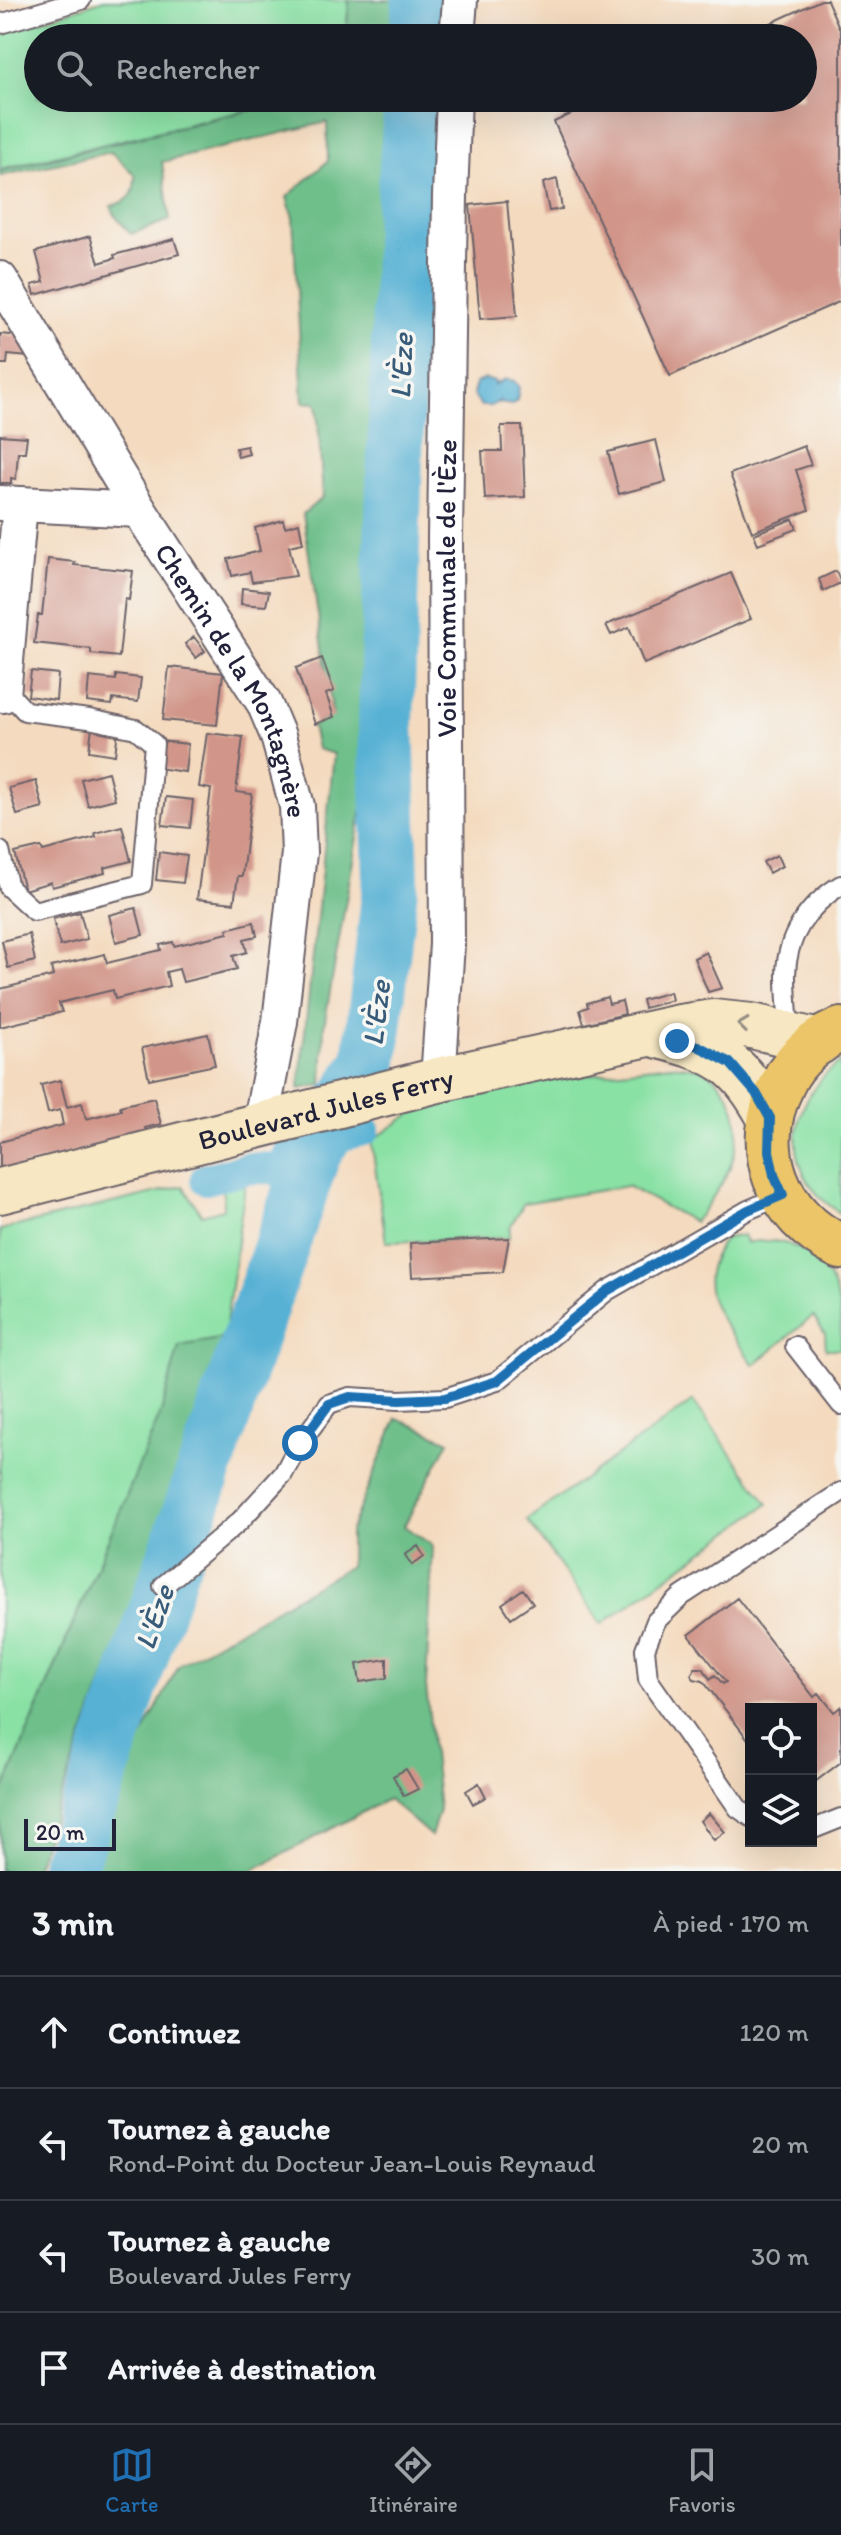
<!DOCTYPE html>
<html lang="fr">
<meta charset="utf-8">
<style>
body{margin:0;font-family:Itim,sans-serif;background:#242831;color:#f1f3f6}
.controls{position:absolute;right:24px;bottom:24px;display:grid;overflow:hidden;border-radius:0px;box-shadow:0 8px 32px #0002}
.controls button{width:72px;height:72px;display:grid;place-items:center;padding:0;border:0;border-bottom:2px solid #363941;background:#171b24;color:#f1f3f6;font:40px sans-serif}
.scale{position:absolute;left:24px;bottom:20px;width:92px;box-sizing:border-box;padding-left:8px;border:4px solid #22223b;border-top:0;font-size:22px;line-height:28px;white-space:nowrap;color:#22223b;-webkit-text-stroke:6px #f6f6f2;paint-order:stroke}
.stop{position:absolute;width:24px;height:24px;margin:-18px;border:6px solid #1f6fb2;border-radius:50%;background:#fff}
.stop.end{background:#1f6fb2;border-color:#fff;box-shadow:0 2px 8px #0008}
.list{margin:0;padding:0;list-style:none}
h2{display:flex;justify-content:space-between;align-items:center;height:104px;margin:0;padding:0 32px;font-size:34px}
h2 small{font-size:26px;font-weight:400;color:#9ea1a6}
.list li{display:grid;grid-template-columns:52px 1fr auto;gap:24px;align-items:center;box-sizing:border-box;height:112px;padding:0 32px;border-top:2px solid #363941}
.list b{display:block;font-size:30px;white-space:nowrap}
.list p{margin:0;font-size:26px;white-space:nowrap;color:#9ea1a6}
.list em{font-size:26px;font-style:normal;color:#9ea1a6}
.icon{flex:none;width:44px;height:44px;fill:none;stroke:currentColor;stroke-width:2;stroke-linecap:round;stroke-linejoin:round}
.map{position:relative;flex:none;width:841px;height:1871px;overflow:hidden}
.search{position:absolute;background:#171b24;box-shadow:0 8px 32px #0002;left:24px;right:24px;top:24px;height:88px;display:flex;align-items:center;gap:20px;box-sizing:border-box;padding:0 28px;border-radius:44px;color:#9ea1a6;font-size:30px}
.sheet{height:552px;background:#171b24}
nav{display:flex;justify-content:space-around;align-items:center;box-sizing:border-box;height:112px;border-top:2px solid #363941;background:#171b24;font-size:22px;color:#9ea1a6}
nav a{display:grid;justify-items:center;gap:4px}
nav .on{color:#1f6fb2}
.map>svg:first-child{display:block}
.green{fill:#89e1a4;stroke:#568270;stroke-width:2}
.forest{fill:#6ebf8a;stroke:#487062;stroke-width:2}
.water{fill:#57b1d4;stroke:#3c6a88;stroke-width:2}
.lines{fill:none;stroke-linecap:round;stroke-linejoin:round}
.canal{stroke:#57b1d4;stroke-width:32}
.river{stroke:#57b1d4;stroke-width:56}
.building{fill:#d19589}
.service-casing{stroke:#6c6269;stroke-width:22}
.minor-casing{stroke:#6c6269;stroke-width:38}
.secondary-casing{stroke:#6c6269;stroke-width:48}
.primary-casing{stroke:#6c6269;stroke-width:48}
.service{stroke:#fff;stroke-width:18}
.minor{stroke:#fff;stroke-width:34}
.secondary{stroke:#f7e8c3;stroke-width:44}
.primary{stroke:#ecc569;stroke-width:44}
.oneway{stroke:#978f86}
.route{stroke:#1f6fb2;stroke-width:10}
.labels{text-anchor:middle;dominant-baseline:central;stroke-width:7;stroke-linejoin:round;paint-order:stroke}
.street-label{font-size:28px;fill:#22223b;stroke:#f6f6f2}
.water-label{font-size:30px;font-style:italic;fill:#375b78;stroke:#f6f6f2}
</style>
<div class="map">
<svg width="841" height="1871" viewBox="0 0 841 1871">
<rect width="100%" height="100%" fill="#f6f6f2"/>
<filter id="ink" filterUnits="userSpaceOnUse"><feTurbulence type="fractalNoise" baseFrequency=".0125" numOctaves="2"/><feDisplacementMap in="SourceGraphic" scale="16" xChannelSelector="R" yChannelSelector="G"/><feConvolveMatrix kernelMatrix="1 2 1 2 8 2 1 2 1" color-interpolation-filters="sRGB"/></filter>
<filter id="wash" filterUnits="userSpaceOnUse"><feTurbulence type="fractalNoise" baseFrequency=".006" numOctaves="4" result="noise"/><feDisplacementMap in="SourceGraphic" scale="32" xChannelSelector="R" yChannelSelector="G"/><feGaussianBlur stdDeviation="1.8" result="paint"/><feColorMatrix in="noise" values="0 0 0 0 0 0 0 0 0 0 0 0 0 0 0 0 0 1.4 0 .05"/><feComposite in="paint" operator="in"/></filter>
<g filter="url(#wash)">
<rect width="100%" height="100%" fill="#f4dabe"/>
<path class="green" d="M104,0H349L346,38H38V98H298L0,169V34Z
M841,1062V1214C835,1209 827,1204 821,1198C779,1156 795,1093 841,1062Z
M670,1065C680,1066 692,1066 701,1069C716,1075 728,1091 733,1105C749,1149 721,1189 694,1222L627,1186L524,1203L510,1227L509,1238L386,1242L371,1138L380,1135L415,1111L544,1080Z
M245,1185L224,1338L179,1346L161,1413L0,1799V1230L183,1186L202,1215L223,1209V1189Z
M743,1235L746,1243C792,1233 829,1259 839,1305C841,1319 841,1335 841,1349H826L825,1334L813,1316L754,1365C724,1322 685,1288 726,1238Z
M693,1401L768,1504L602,1624L527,1520Z"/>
<path class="forest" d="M349,0H405L403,38H346Z
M299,98H401L376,728L324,1026L322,1085L299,1089L334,754L317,749L312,726L333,716L303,514L323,497L317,403L303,402L293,218L287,197L328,161L327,122L162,162L170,220L131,234L116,217L111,206C131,201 135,195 135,175L111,152L0,176V171Z
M224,1338L157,1534L34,1871H0V1799L161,1413L179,1346Z
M397,1418L449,1441L404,1526L433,1546L426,1686L439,1810L431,1836L388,1799L251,1871H89L127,1765L179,1665L350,1566V1531Z
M109,1743L83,1871H38Z"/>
<path class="water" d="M484,379L495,382L494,385L506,379L514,381L519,388L517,400L512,405L498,403L499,401L491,406H481L473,394L476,383Z"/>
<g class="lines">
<path class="canal" d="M206,1179L249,1168L284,1169L291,1147L364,1130"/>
<path class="river" d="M417,38L420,0
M67,1871L313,1154L370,1062L391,879L386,722L403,222L412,98"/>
</g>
<g id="blocks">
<path class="building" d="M821,0H827L841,32V301L670,376L554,122L606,98H803V38H738Z
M557,179L562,209L549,211L543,183Z
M507,201L517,316L480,319L470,205Z
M90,236L99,263L115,258L114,255L174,239L179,254L35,295L32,285L44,282L36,252Z
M0,334L21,336L30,357L8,355L7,364H0Z
M501,426H522L525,497L485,499L482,451H502Z
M0,435L27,437L25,452H18L16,479L11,478V483H0Z
M656,440L666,482L619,494L608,452Z
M247,446L249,454L238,457L236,448Z
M804,446L811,465L796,470L809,510L752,532L730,474Z
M793,519L797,529L758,544L754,534Z
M283,520L285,527L299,523L303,543L289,546L296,576L252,582L250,572L232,576L228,559L260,551L255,528Z
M48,559L75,562L74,565L133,571L129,600L125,599L119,657L91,654V649L34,643L38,615H42Z
M836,571L841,583L823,591L819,579Z
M731,573L751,619L644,664L629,627L611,635L606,625Z
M242,588L269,591L266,606L241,604Z
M194,637L205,651L196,658L185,644Z
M322,658L334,691L326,694L334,717L315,724L296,668Z
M169,667L223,673L217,725L163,720Z
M31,671L58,674L56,700L28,696Z
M116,675L141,678L138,702L113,699L112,705L87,702L89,677L116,680Z
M92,727L118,730L115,755L89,751Z
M207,733L243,737L236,792L252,794L242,876H238L234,903L197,899L211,789L199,787Z
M161,741L188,744L185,772L158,768Z
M108,772L115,799L88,806L81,779Z
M36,781L43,808L17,815L9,788Z
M166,797L193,800L190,828L162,825Z
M122,826L131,861L104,868L105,873L52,887L51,882L24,890L15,853L41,847L43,851L96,837L95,833Z
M159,852L187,856L183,883L156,880Z
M777,855L782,866L769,873L763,862Z
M136,908L143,935L116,942L109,915Z
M80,912L87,939L60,946L53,919Z
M254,922L257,936L244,939L247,952L233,956L237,969L183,982L179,969L166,972L169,986L115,999L113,990L59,1003L62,1012L0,1027V989L53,976L51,967L105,954L107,963L161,950L160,945L173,942L174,946L228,933L227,929Z
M29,934L35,961L8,968L2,941Z
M706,952L722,988L708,992L694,958Z
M670,992L672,1000L644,1008L642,1000Z
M607,997L609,1004L622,1001L625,1014L584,1024L580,1010L588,1007L587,1003Z
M208,1034L215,1065L149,1079L142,1048Z
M60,1080L67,1107L82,1103L86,1119L121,1110L120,1106L154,1098L161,1124L145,1128L147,1132L0,1173V1142L63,1125L60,1110L48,1113L41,1085Z
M509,1238L503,1272L412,1277L410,1243Z
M418,1546L424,1556L412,1565L405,1555Z
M523,1589L533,1603L511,1618L502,1604Z
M737,1598L814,1697L819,1693L834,1712L841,1707V1762L811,1785V1709H751V1743L703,1681L694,1679L691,1675L695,1668H703L710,1679L715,1675L723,1684L726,1682L689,1635Z
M387,1659V1678L360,1682L357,1664Z
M406,1769L418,1789L404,1796L393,1776Z
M479,1783L486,1797L473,1804L466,1791Z
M709,1813L725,1832L714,1840L700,1821Z"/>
</g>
</g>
<g filter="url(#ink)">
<use href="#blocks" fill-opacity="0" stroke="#6c6269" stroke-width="2"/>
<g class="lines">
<g class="service-casing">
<path id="service" d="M0,24L81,0
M0,851L9,888L34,911L142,884L154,744L136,729L89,719L25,711L14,699L6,685
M788,1035C789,1015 786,997 786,978C785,938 808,905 841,885
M795,1346L841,1405
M163,1586L240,1521L283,1474L300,1443L329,1404L350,1397L399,1400L445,1398L497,1381L607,1291L748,1210L783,1195
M751,1817L738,1808L648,1679L645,1649L656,1621L682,1596L841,1492
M811,1830L841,1818"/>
</g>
<g class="minor-casing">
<g id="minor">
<path d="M457,38L460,0"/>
<path id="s1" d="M0,279L139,510L264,703L278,736L297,806L299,853L280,1022L260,1126"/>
<path d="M0,503L139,510"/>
<path d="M3,695L20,504"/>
<path id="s2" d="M438,1080L447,944L445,537L450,196L454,98"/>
</g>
</g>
<g class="secondary-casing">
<g id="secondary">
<path d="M659,1036C720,1051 739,1062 770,1118"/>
<path id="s3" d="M0,1191L438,1080L680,1027L713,1022L752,1026L819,1042"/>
</g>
</g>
<g class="primary-casing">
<path id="primary" d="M841,1030C817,1039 794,1059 783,1083C750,1148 776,1216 841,1247"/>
</g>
<use href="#service" class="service"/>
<use href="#minor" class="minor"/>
<use href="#secondary" class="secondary"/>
<use href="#primary" class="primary"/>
</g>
<defs><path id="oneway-chevron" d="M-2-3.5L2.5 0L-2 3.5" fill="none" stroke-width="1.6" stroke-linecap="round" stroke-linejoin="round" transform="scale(2)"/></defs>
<use class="oneway" href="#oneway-chevron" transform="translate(743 1025) rotate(-173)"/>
</g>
<g class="lines" filter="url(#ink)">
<path class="route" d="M300,1443L329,1404L350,1397L399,1400L445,1398L497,1381L607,1291L748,1210L783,1195L774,1175L769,1151L770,1118L756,1093L730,1063L698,1046L677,1041"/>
</g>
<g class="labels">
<g class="street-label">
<text stroke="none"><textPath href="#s2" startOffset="492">Voie Communale de l'Èze</textPath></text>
<text stroke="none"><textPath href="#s1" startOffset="466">Chemin de la Montagnère</textPath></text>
<text stroke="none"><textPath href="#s3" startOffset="336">Boulevard Jules Ferry</textPath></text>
</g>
<g class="water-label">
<text transform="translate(401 366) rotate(-88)">L'Èze</text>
<text transform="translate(376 1013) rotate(-83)">L'Èze</text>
<text transform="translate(154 1617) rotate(-71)">L'Èze</text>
</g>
</g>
</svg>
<div class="controls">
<button><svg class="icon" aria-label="locate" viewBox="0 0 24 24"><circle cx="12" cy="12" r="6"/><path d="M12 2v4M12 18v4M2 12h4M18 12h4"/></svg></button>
<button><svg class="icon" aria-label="layers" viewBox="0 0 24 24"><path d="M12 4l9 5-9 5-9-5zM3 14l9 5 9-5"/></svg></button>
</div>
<div class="scale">20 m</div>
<div class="stop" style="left:300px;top:1443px"></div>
<div class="stop end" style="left:677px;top:1041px"></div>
<div class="search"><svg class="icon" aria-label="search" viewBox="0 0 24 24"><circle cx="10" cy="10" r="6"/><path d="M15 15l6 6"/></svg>Rechercher</div>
</div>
<section class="sheet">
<h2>3 min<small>À pied · 170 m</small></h2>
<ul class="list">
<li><svg class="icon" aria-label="ahead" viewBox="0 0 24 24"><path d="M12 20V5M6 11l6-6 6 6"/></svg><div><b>Continuez</b></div><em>120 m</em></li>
<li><svg class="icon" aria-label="left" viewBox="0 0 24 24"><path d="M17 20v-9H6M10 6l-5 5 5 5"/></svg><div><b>Tournez à gauche</b><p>Rond-Point du Docteur Jean-Louis Reynaud</p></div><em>20 m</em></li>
<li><svg class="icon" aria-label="left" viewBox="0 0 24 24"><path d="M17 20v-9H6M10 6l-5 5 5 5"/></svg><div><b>Tournez à gauche</b><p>Boulevard Jules Ferry</p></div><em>30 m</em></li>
<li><svg class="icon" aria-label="arrive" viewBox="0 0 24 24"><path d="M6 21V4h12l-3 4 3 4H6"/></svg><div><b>Arrivée à destination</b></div></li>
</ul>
</section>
<nav>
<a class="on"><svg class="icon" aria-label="map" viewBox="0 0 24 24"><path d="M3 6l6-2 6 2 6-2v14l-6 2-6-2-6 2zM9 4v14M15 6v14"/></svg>Carte</a>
<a><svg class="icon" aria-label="directions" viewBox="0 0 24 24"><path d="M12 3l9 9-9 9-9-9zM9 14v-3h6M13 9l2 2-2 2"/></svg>Itinéraire</a>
<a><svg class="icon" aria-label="saved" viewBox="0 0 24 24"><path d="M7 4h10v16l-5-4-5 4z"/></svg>Favoris</a>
</nav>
